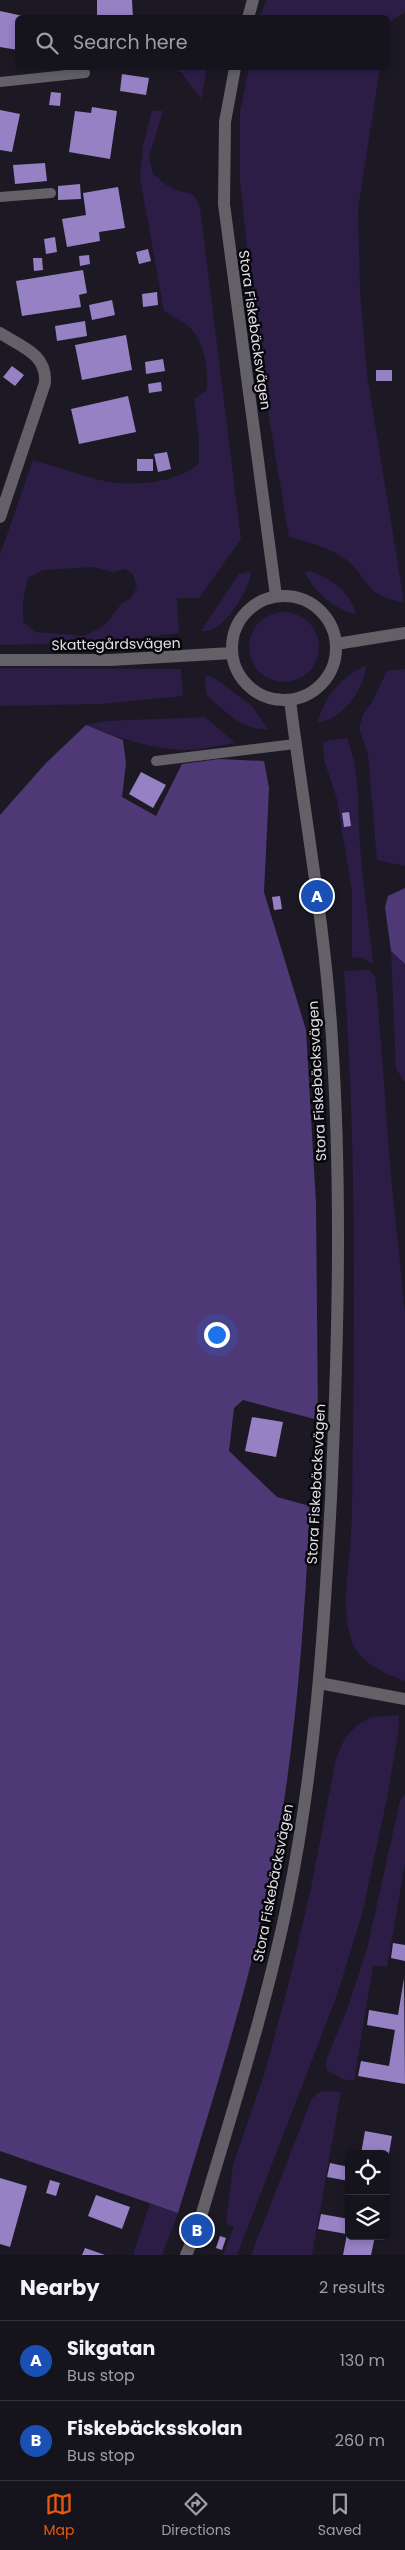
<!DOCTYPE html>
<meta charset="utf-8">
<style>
body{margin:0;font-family:Poppins,sans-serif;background:#222028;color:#f1f3f6}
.controls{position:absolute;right:15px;bottom:15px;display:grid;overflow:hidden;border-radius:8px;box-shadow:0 2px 8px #0003}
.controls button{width:45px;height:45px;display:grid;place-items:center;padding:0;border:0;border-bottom:1px solid #34323a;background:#15131b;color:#f1f3f6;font:25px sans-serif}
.you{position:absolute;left:216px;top:1334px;width:18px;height:18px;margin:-12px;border:4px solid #fff;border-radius:50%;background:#1a73e8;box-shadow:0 0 0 8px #1a73e833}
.badge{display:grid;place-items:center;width:32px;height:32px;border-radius:50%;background:#ea580c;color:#fff;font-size:16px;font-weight:700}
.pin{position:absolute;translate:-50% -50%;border:2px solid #fff;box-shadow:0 1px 5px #0006}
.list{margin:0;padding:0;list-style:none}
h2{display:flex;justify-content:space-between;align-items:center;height:65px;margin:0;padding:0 20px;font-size:21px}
h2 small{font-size:16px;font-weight:400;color:#9d9ea3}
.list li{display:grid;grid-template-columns:32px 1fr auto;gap:15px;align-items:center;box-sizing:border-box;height:80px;padding:0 20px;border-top:1px solid #34323a}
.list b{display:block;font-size:19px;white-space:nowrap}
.list p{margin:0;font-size:16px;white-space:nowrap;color:#9d9ea3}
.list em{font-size:16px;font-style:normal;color:#9d9ea3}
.icon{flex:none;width:28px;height:28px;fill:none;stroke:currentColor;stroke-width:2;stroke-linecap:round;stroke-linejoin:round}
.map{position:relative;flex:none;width:405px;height:2255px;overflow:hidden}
.search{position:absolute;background:#15131b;box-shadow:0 2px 8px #0003;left:15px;right:15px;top:15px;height:55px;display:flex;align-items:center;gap:12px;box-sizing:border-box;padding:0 18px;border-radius:8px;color:#9d9ea3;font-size:19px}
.sheet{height:225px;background:#15131b}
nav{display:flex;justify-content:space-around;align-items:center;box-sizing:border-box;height:70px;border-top:1px solid #34323a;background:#15131b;font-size:14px;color:#9d9ea3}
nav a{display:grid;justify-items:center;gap:2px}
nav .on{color:#ea580c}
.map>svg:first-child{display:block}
.green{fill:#2c1d47;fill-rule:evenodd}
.forest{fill:#4f3876}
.building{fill:#9781c5}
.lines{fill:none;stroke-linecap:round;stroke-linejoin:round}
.service{stroke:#636167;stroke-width:10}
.minor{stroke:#636167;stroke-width:12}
.tertiary{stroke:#636167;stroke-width:12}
.labels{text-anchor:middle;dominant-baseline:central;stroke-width:5;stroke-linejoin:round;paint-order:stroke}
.street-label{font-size:14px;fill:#e0dee6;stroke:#070609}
</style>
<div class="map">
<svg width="405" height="2255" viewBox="0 0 405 2255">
<rect width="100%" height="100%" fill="#1c1924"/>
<path class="green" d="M267,0H405V12L388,23V18L259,17Z
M166,68H207L201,99L181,72Z
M249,68H380L358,208L360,291L367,375L404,602C363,597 371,578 344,558C328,547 308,542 289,537L257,345L240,180V112Z
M152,111H163L149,157L153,174C160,180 168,187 176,190C191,195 194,190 200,208L241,539L199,598H177L179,633L100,643L0,645V555L33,460C57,467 80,475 104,481C129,487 181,483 199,463V438L194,399L206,391C210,371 204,339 187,325C181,320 171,316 164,311L140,177L143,147ZM93,567L113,572L125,569L133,574L137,587L131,598L121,604L105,625L85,636L35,632L23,622V601L28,578L43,570Z
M252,571C249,589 223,636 201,631L239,574Z
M310,571C331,579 350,591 356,614C335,610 313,591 305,572Z
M249 647a35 35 0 1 1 70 0a35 35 0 1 1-70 0Z
M366,666C366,687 340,722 318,722C323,698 343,675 366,666Z
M0,668L181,669L183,696L100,704L0,706Z
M405,669V866L377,860L368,754L359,729L363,714L372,702L387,671Z
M205,675L213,677L252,706L268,729C243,731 223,710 206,694Z
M205,717L235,743C219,745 202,750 186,750C150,749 119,738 86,725L106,721Z
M347,738C359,769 358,798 359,831C361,875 369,920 373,964L360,957L352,958V891L337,799L324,760L323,743L329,740Z
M391,951L405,964V1082L396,1069Z
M370,970L375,977L378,1005L391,1177L405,1312V1681C381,1672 356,1661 350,1635C341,1603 350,1566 351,1533C353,1501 352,1468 353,1435C355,1280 355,1125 344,971Z
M399,1715L398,1734L387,1798L362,1914L337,1995L237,2255H223L234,2227L226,2223L233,2165L265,2072L289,1982L311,1888L336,1759L345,1738L356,1726L371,1717Z
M405,1794V1863L387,1967L373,1965L354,2081L342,2079L327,2070L326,2060L347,2010L367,1949L400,1801Z
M327,2091L341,2092L312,2255H251L312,2098L320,2092Z
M150,2203L178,2213L162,2255H133Z"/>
<path class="forest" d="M86,725L123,740L126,763L122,797L156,816L182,764L219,759L264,761L269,788L264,892L306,1030L316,1204L318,1420L243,1400L234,1408L229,1451L277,1497L310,1506C305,1615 297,1725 279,1833C257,1963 216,2088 178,2213L0,2151V815L46,763Z
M405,888V964L391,951L385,907L388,896Z"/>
<path class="building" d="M97,0H132L133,18H97Z
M0,11L28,17L18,18V50L0,47Z
M122,74L149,78L146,95L120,91Z
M51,92L61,93L60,106L49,105Z
M92,107L117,111L110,159L69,152L75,111L91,113Z
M0,110L20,114L12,152L0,150Z
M45,163L47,181L15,184L13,165Z
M80,184L81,199L58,200V186Z
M118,187L125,228L99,232L100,241L67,247L62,219L86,215L83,193Z
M55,237L57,252L46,254L44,239Z
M148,249L151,261L139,264L136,252Z
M89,255L90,264L80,266L79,256Z
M33,258H42L43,270L34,271Z
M83,270L87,293L79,295L81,307L22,316L16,281Z
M157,292L158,305L143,307L142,294Z
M112,300L115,315L92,320L89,305Z
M85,321L87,336L57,341L55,326Z
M126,335L132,370L82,380L75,345Z
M163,359L165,371L146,374L145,362Z
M12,366L24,375L15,386L3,377Z
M376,370H392V381H376Z
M161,382L162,391L149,393L148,384Z
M128,396L136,432L79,444L71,409Z
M167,452L171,469L158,472L154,454Z
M137,459H153V471H137Z
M141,772L166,785L153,808L129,794Z
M349,812L351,826L344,827L342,813Z
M280,896L282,909L274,910L272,897Z
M252,1417L283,1422L276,1457L245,1451Z
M393,1943L405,1945V1961L391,1958Z
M404,1978L405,2084L358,2076L361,2061L389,2066L395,2030L367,2025L369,2010L398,2015Z
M365,2131L392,2136L387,2165L386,2154H361Z
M330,2163L349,2167V2181L327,2177Z
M0,2178L27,2186L10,2247L0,2244Z
M50,2180L60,2183L56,2196L46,2193Z
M96,2195L130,2207L122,2229L88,2216Z
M321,2214L349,2219V2236H375L371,2255H343L347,2234L318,2229Z
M220,2236L226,2238L222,2250L216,2248Z
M85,2248L105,2255H82Z"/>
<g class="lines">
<path class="service" d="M0,82L85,73
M0,197L51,193
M156,761L295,744"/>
<path class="minor" d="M0,333C22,347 47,354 45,383L0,517
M336,644L405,633
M319,1683L405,1699"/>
<path class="tertiary" d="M248,18L253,0
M235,68L225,122L224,204L276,596
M232 648a52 52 0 1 1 104 0a52 52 0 1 1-104 0Z
M0,660H110L232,653
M186,2255L197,2230C229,2121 265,2012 288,1900C315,1767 324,1633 331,1498C338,1346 342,1192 332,1039C325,925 304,813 290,700"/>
</g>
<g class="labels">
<g class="street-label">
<text transform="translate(255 330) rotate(82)">Stora Fiskebäcksvägen</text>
<text transform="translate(116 644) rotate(-1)">Skattegårdsvägen</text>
<text transform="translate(317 1081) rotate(-93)">Stora Fiskebäcksvägen</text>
<text transform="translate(316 1484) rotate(-87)">Stora Fiskebäcksvägen</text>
<text transform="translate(273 1883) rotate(-79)">Stora Fiskebäcksvägen</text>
</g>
</g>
</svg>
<div class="controls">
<button><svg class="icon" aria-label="locate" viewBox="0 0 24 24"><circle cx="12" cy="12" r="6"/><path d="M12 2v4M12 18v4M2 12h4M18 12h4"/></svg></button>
<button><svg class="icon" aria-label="layers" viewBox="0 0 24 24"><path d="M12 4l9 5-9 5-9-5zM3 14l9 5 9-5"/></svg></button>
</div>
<div class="you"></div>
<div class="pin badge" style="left:317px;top:896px;background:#1a4fb4">A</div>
<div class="pin badge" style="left:197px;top:2230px;background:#1a4fb4">B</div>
<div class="search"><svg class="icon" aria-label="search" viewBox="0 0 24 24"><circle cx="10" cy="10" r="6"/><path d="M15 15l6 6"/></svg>Search here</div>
</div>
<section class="sheet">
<h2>Nearby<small>2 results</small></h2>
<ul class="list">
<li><span class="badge" style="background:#1a4fb4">A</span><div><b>Sikgatan</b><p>Bus stop</p></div><em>130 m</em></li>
<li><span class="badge" style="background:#1a4fb4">B</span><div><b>Fiskebäcksskolan</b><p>Bus stop</p></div><em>260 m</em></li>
</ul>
</section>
<nav>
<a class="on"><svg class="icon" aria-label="map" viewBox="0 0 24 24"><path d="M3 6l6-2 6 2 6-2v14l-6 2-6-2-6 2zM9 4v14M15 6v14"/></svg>Map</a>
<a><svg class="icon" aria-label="directions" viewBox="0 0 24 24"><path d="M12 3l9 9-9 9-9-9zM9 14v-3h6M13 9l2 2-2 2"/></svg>Directions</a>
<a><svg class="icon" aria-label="saved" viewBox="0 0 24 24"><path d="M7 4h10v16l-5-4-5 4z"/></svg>Saved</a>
</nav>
